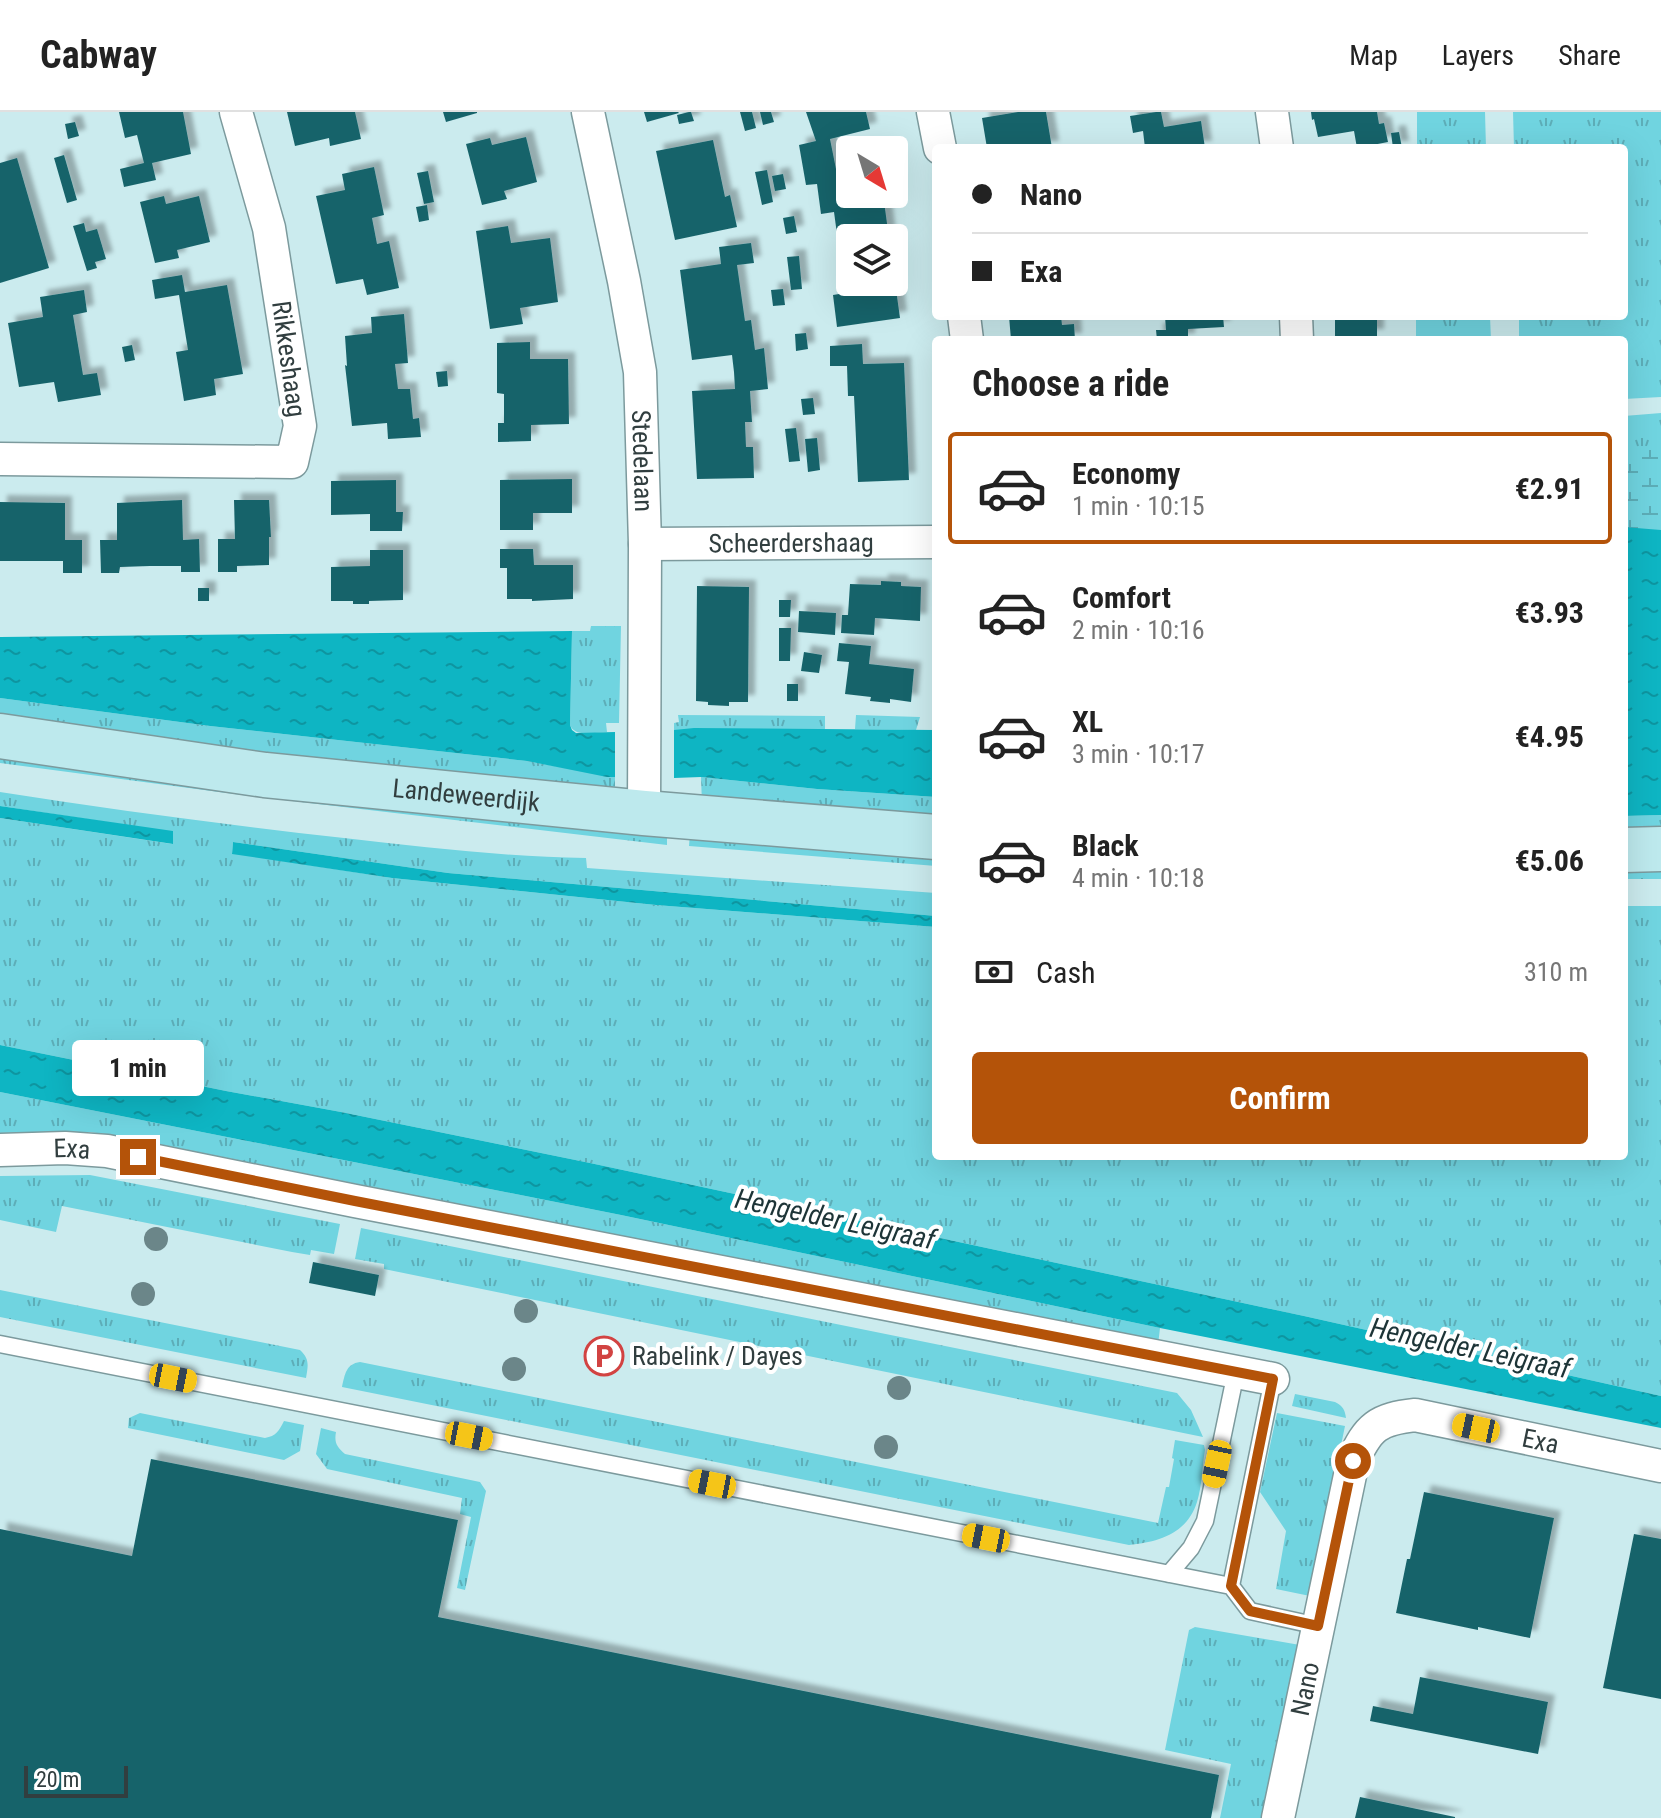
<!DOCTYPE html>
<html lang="en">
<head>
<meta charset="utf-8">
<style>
  :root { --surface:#fff; --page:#f6f6f6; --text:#222; --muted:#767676; --line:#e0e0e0; --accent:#b45309 }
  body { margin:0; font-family:"Roboto Condensed",sans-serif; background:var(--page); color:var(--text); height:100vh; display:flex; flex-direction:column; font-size:30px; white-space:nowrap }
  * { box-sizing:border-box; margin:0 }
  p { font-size:26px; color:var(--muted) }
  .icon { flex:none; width:44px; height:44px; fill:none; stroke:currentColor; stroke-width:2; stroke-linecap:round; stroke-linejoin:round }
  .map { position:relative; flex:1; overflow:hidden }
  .sheet { position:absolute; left:932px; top:224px; width:696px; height:824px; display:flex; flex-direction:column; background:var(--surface); border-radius:8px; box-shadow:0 8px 32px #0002 }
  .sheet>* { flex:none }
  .top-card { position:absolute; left:932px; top:32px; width:696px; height:176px; border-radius:8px; box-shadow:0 8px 32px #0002; display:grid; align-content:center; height:176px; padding:0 40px; background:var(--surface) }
  .needle { width:52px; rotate:142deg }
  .buttons { position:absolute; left:836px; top:24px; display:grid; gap:16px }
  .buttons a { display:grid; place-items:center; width:72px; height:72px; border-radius:8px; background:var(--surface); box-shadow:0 8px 32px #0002; font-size:40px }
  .scale { position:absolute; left:24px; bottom:20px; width:104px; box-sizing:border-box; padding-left:8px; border:4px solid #313e3f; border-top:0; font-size:22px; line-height:28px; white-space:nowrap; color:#313e3f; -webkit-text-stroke:6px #fff; paint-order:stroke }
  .end { position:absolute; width:36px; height:36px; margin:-18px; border:10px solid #b45309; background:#fff; box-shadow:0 0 0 4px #fff }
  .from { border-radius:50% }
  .bubble { position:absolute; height:56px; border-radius:8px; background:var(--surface); box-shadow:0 8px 32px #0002; font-size:26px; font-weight:700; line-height:56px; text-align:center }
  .car { position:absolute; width:24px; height:48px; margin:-24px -12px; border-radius:10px; box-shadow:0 0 6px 2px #0007; background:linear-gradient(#f5c518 24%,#345 0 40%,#f5c518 0 76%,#345 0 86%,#f5c518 0) }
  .top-card b { display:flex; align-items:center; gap:28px; height:76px; font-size:30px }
  .top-card b+b { border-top:2px solid var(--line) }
  .top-card i { width:20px; height:20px; background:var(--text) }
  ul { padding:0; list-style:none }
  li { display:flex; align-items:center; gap:24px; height:112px; margin:0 16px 12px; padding:0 24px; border:4px solid transparent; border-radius:8px }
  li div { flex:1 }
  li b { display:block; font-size:30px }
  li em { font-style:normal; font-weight:700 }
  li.active { border-color:var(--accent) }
  li>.icon { width:72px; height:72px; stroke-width:1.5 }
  h2 { padding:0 40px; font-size:36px; line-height:96px }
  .pay { display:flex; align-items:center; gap:20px; height:88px; padding:0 40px; font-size:30px }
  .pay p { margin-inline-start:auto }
  .primary-button { display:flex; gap:16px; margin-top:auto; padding:16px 40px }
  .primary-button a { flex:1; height:92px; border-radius:8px; background:var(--accent); color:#fff; font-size:32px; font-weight:700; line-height:92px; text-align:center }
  header { display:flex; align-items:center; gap:48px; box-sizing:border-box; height:112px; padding:0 40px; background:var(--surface); border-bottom:2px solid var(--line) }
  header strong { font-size:38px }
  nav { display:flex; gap:44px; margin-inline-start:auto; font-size:28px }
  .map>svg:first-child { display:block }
  .grass { fill:url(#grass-tufts) }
  .wetland { fill:url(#wetland-marsh) }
  .water { fill:url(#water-ripples) }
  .pier { fill:#cbebee }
  .building { fill:#18646b; filter:url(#shadow) }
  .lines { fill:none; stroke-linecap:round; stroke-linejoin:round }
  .lane-casing { stroke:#7c9a9d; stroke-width:19 }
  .street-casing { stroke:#7c9a9d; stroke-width:35 }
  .secondary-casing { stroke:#7c9a9d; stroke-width:47 }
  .lane { stroke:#fff; stroke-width:16 }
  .street { stroke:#fff; stroke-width:32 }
  .secondary { stroke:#bde9ed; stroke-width:44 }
  .tree { fill:#6b8689 }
  .route { stroke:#b45309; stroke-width:10 }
  .labels { text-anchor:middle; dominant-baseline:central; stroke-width:8; stroke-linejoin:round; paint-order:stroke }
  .street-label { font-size:26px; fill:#313e3f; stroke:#fff }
  .poi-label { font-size:26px; fill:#313e3f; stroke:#fff; text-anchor:start }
  .water-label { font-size:28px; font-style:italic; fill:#1d3437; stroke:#fff }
</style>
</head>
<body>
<header>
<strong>Cabway</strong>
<nav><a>Map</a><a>Layers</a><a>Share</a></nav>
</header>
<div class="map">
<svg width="1661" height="1706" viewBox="0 0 1661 1706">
  <defs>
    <pattern id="grass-tufts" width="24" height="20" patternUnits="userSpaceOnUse" patternTransform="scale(2)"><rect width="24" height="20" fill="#70d4e0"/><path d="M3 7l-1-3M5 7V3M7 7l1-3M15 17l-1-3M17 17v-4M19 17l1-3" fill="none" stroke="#5dadb7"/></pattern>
    <pattern id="wetland-marsh" width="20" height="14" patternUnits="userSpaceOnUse" patternTransform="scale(2)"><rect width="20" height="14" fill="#70d4e0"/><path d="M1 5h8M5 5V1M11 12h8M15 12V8" fill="none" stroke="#5dadb7"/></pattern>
    <pattern id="water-ripples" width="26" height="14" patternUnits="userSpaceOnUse" patternTransform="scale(2)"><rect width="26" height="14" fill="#0eb5c3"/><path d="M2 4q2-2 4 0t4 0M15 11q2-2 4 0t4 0" fill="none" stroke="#0e95a0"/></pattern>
    <filter id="shadow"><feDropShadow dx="7" dy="-7" stdDeviation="2" flood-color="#0004"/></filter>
  </defs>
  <rect width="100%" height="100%" fill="#cbebee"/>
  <path class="grass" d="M1417,0H1485L1486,36H1417Z
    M1513,0H1661V285L1624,287V228H1519V204H1624V36H1514Z
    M1416,204H1490L1491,228H1416Z
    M1661,301V418L1624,415V304Z
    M591,514H621L619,611H606L607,620C595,620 575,626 570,613L572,519H590Z
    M0,586L210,614L527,649L615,665V675L606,677L605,685L0,610Z
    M678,603L825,604V617L674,618V611L679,610Z
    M856,603L920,605L916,618L855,617Z
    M0,641L667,720V733L242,683L0,651Z
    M701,665L817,677L936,685V710L702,692Z
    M0,680C114,698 229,713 344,726C424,735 505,745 586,746L587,756L936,781V804L448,761L233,730L232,741L392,766L656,793L936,815V1044H1624V794H1661V1284L1304,1204L590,1051L341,1000L226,979L0,933V706L172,732L173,720L0,694Z
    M1661,703V720L1624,721V704Z
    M690,721L936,740V754L689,734Z
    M1624,751H1661V767H1624Z
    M0,980L621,1103L1160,1216L1158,1233L113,1023L89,1020L0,1021Z
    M90,1063L340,1112L334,1142L311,1138L310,1143L292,1140L62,1094L56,1120L0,1108V1064Z
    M361,1116L1177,1281L1191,1298L1203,1325L384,1157V1152L355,1147Z
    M0,1178L300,1238C310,1247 308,1254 306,1266L0,1205Z
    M360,1250L1158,1411L1166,1375H1169L1174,1347L1172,1346L1175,1328L1204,1333L1205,1338C1202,1355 1202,1374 1197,1390C1187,1422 1158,1430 1129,1433L342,1275C345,1262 346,1252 360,1250Z
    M1295,1282L1335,1290C1343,1294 1345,1298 1346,1306L1292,1294Z
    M140,1301L265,1326C276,1324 279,1319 284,1309L304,1313L300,1339L284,1348L128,1316L129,1306Z
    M1277,1301L1345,1314L1310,1484L1276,1477L1286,1419L1260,1380Z
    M321,1316L336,1320C334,1331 337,1335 345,1342L480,1370L486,1379L465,1478L457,1476L471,1405L460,1402L462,1386L327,1357L316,1342Z
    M1195,1515L1300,1533L1265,1706H1220L1231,1652L1165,1638L1189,1518Z"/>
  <path class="wetland" d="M1661,326V431L1624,433V347Z"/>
  <path class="water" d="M1624,415L1661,418V703L1624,704Z
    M572,519L570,613L572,618L576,621L615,620L616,624H674V618L694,616L936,618V685L817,677L701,665L674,666V662L615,661V665H607L527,649L210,614L0,586V525Z
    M0,694L173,719V732L0,706Z
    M233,730L448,761L936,804V815L656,793L392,766L232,742Z
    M0,933L226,979L341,1000L590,1051L1304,1204L1661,1284V1316L1160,1216L621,1103L0,980Z"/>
  <path class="pier" d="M674,614V670L671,669L670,665H619L615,669V616L619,620L670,621L671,615Z"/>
  <path class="building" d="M119,0H183L191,42L152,51L156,68L124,75L120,57L144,51L137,23L125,26Z
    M287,0H355L361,27L330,34L329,26L295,34Z
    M443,0H477V1L446,10Z
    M644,0H678L679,1L647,10Z
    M689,0H691L694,9L679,12L677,3Z
    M740,0H752L756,16L745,19Z
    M760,0H771L774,10L763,13Z
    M806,0H866L870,17L830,27L838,67L850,65V82H883L889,126H850V170H895L900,206L837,215L833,183L845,181L834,100L821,102L817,72L806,73L799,33L816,29Z
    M1018,0H1046L1052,36H987L982,6Z
    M1156,0H1161L1164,15L1201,9L1205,36H1145L1143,19L1133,21L1130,4Z
    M1311,0H1377L1379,12L1384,11L1388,30L1357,36L1354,19L1318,25L1314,7L1312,8Z
    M75,10L79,24L68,27L65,12Z
    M1399,20L1402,36H1393L1391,21Z
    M526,25L537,70L504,79L507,87L482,93L466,32L490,26L492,33Z
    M713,28L725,85L730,83L737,115L675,128L656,39Z
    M64,43L77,88L67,91L54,46Z
    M17,46L49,156L0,171V51Z
    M374,55L384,103L372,106L377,132L389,129L399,176L367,183L363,167L336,172L316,84L345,78L342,62Z
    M767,58L773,90L762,93L755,60Z
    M428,59L434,90L424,92L417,61Z
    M783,62L786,77L775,79L772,64Z
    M164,84L166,92L199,84L210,130L177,138L179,146L155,151L140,90Z
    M427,93L429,108L419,110L416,95Z
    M794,104L797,120L786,122L783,106Z
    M84,111L86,120L97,117L106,147L95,150L97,156L87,159L73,114Z
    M508,114L511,131L550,126L558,190L520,196L523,212L490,217L476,119Z
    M751,131L754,151L737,153L745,209L751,208L755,238L764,236L768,277L750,279L752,310H745L746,335H753L754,366L697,367L692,279L735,277L734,260L732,243L692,248L680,158L721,152L719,135Z
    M799,144L802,177L791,178L787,145Z
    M182,163L185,180L227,173L243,262L214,267L216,283L184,289L176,240L188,238L179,183L155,187L152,168Z
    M783,177L785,193L773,194L771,178Z
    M84,178L87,200L73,203L83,263L97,261L101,283L58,290L54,270L19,275L8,211L43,205L40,185Z
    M404,202L408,251L395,252L398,277H410L413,307L419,306L421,325L388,327L387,311L352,314L345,253L347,254L345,224L372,221L371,205Z
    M1009,204H1061L1062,213L1074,212L1075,228H1011Z
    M1165,204H1223L1224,215L1188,217V228H1157L1156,218H1166Z
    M1335,204H1377V224H1335Z
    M806,221L808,237L796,239L795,222Z
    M530,230V247H568L569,312L531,313V329L498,330V311H504V282L497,281V231Z
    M862,232L863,252L904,251L909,368L858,370L854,284H848L847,254H830V234Z
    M132,233L135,248L125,250L122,235Z
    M447,259L448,274L438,275L436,260Z
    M813,286L815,302L803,303L801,287Z
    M796,316L800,349L789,350L785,317Z
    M817,326L820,358L808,360L805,327Z
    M572,367V401H533V418H500V368Z
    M396,368V400H403L402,419H370V402L331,403V369Z
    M182,388L183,428L199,427L200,460H181V454H150L120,455L119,461H101L100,428H117V391Z
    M234,388H269L271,425H269V453L237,454V460H218V427H235Z
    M0,390L65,391V428H82V461H63V449H0Z
    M500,437H533L534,453H573V487L532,489V487H507V456H500Z
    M370,438H403V488L369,489V492H353V489H331V455L370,454Z
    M881,469L901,470V474L921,475L920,509L875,506L874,523L841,521L842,503H848L850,472L881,473Z
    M697,474L749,475L748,590H729V594L708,593V590L696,589Z
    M198,476H209V489H198Z
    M779,488H791L790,505H779Z
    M799,499L836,501L835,523L798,520Z
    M779,516H791L790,549H779Z
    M839,531L871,534L869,552L914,557L911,590L890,587V591L870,589L871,585L845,582L849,550L837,549Z
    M804,540L822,543L819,561L801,559Z
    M787,572H798V589H787Z
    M313,1150L379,1163L375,1184L309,1171Z
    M151,1347L458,1408L438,1505L1219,1663L1211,1706H0V1417L132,1444Z
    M1424,1380L1554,1406L1530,1526L1478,1515V1518L1396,1501L1407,1447H1410Z
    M1634,1422L1661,1427V1587L1603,1576Z
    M1420,1565L1548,1590L1538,1642L1370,1609L1373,1594L1413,1602Z
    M1360,1685L1455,1705V1706H1355Z"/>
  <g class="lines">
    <defs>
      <path id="lane" d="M0,1232L1231,1474L1250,1499L1318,1514
        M1169,1462L1191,1436L1205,1409L1236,1260
        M1231,1474L1273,1267"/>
      <g id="street">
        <path id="s1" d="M588,0L624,169L640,260L645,432L644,701"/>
        <path d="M933,0L940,36"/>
        <path d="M1272,0L1277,36"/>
        <path d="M964,204L967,228"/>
        <path d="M1296,204L1297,228"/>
        <path d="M0,347L292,350L300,314L269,116L236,0"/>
        <path id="s2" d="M645,432L936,430"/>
        <path id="s3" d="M0,1038L65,1036L107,1039L355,1089L1273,1267"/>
        <path id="s4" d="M1278,1706L1353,1349C1368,1315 1378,1307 1415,1303L1661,1354"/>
      </g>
      <g id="secondary">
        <path id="s5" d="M0,624L265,663L644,701L936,725"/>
        <path d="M1624,738L1661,737"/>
      </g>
    </defs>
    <use href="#lane" class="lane-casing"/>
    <use href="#street" class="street-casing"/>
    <use href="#secondary" class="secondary-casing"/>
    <use href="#lane" class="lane"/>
    <use href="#street" class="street"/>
    <use href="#secondary" class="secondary"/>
  </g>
  <g class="tree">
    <circle cx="156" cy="1127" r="12"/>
    <circle cx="143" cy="1182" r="12"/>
    <circle cx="526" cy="1199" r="12"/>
    <circle cx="514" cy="1257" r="12"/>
    <circle cx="899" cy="1276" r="12"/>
    <circle cx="886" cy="1335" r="12"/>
  </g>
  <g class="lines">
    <path class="route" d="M138,1045L355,1089L1273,1267L1231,1474L1250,1499L1318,1514L1353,1349"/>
  </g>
  <defs>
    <symbol id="parking-ring" viewBox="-11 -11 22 22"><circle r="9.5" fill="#fff" stroke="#d24342" stroke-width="1.5"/><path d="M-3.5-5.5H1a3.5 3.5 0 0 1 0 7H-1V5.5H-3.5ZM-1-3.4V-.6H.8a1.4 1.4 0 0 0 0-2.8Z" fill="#d24342"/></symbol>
  </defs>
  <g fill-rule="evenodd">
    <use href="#parking-ring" x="582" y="1222" width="44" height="44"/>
  </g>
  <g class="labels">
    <g class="street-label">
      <text transform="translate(289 247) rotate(82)">Rikkeshaag</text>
      <text stroke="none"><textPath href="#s1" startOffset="354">Stedelaan</textPath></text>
      <text stroke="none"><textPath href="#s2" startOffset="146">Scheerdershaag</textPath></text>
      <text stroke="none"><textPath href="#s5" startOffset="470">Landeweerdijk</textPath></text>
      <text stroke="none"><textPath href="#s3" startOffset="72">Exa</textPath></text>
      <text stroke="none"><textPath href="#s4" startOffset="576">Exa</textPath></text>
      <text stroke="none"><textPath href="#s4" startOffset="132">Nano</textPath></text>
    </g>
    <g class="poi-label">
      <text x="632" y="1244">Rabelink / Dayes</text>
    </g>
    <g class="water-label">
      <text transform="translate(835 1107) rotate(12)">Hengelder Leigraaf</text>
      <text transform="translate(1470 1236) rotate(12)">Hengelder Leigraaf</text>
    </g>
  </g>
</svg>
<div class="buttons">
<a><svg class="needle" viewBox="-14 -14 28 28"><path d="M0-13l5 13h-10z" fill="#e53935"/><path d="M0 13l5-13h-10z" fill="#767676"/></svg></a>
<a><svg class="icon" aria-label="layers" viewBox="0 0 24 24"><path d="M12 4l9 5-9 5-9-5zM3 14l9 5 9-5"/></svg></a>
</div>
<div class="scale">20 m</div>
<i class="end from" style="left:1353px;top:1349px"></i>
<i class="end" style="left:138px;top:1045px"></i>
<div class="bubble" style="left:72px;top:928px;width:132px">1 min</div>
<i class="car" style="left:173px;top:1266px;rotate:101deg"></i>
<i class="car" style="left:1476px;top:1316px;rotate:282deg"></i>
<i class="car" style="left:469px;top:1324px;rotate:101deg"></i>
<i class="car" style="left:1217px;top:1352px;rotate:192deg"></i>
<i class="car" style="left:712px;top:1372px;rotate:281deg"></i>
<i class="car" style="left:986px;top:1426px;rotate:281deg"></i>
<div class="top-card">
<b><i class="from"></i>Nano</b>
<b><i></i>Exa</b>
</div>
<section class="sheet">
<h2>Choose a ride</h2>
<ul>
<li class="active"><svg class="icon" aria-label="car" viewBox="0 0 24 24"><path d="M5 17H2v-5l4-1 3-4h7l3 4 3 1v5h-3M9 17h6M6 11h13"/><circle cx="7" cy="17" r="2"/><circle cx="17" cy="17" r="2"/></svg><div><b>Economy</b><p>1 min · 10:15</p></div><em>€2.91</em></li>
<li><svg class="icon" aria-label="car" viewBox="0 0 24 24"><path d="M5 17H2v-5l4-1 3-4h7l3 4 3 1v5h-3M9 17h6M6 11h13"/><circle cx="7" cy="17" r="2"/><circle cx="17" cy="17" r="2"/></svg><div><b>Comfort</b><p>2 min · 10:16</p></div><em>€3.93</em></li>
<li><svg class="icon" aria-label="car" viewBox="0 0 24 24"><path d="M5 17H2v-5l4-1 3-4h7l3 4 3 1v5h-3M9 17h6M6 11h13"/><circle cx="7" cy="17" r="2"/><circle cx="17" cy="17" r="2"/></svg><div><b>XL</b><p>3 min · 10:17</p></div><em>€4.95</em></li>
<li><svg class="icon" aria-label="car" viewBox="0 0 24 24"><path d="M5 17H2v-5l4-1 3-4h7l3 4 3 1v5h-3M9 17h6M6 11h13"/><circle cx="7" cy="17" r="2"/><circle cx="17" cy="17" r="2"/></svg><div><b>Black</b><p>4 min · 10:18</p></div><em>€5.06</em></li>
</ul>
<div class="pay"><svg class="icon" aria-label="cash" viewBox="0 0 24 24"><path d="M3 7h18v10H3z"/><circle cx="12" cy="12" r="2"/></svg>Cash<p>310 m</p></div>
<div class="primary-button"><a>Confirm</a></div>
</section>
</div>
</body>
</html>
